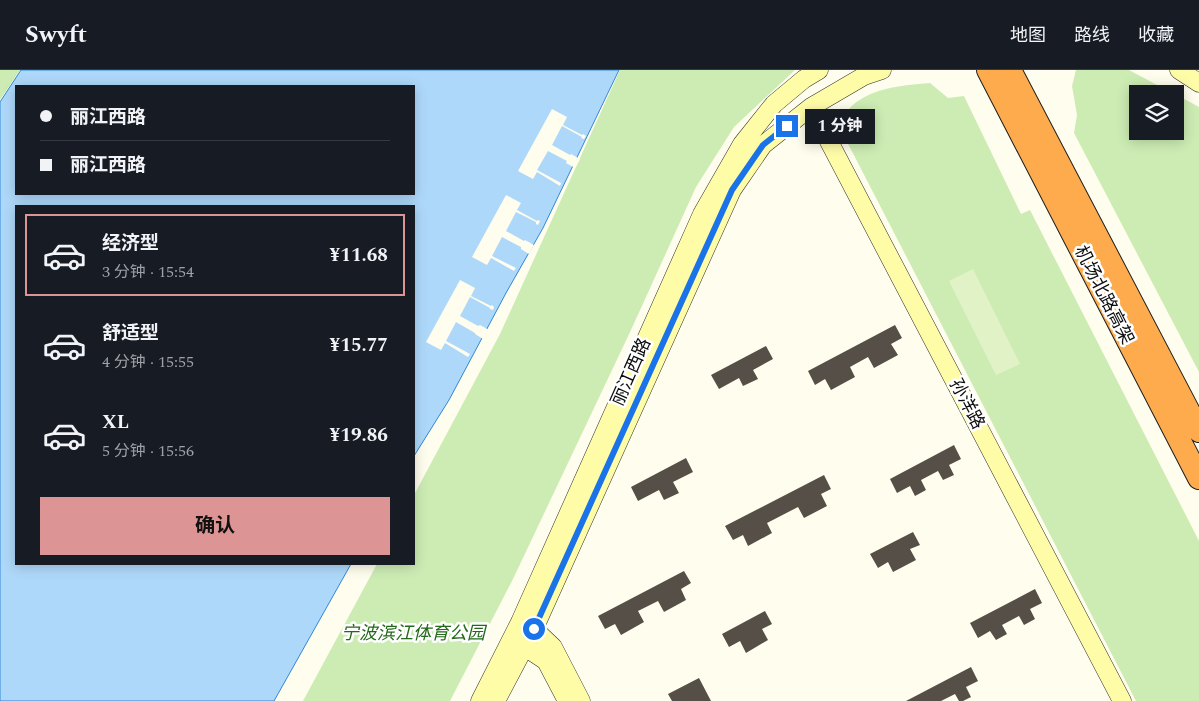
<!DOCTYPE html>
<html lang="zh">
<head>
<meta charset="utf-8">
<style>
  :root { --surface:#171b24; --page:#20242c; --text:#f1f3f6; --muted:#9ea1a6; --line:#363941; --accent:#dd9494 }
  body { margin:0; font-family:Spectral,"Noto Sans SC",serif; background:var(--page); color:var(--text); height:100vh; display:flex; flex-direction:column; font-size:19px; white-space:nowrap }
  * { box-sizing:border-box; margin:0 }
  p { font-size:16px; color:var(--muted) }
  .icon { flex:none; width:28px; height:28px; fill:none; stroke:currentColor; stroke-width:2; stroke-linecap:round; stroke-linejoin:round }
  .map { position:relative; flex:1; overflow:hidden }
  .details { position:absolute; left:15px; top:135px; width:400px; height:360px; display:flex; flex-direction:column; background:var(--surface); border-radius:0px; box-shadow:0 2px 12px #0003 }
  .details>* { flex:none }
  .top-card { position:absolute; left:15px; top:15px; width:400px; height:110px; border-radius:0px; box-shadow:0 2px 12px #0003; display:grid; align-content:center; height:110px; padding:0 25px; background:var(--surface) }
  .buttons { position:absolute; left:1129px; top:15px; display:grid; gap:10px }
  .buttons a { display:grid; place-items:center; width:55px; height:55px; border-radius:0px; background:var(--surface); box-shadow:0 2px 12px #0003; font-size:25px }
  .end { position:absolute; width:22px; height:22px; margin:-11px; border:6px solid #1a73e8; background:#fff; box-shadow:0 0 0 2px #fff }
  .from { border-radius:50% }
  .bubble { position:absolute; height:35px; border-radius:0px; background:var(--surface); box-shadow:0 2px 12px #0003; font-size:16px; font-weight:700; line-height:35px; text-align:center }
  .top-card b { display:flex; align-items:center; gap:18px; height:48px; font-size:19px }
  .top-card b+b { border-top:1px solid var(--line) }
  .top-card i { width:12px; height:12px; background:var(--text) }
  ul { padding:9px 0 0; list-style:none }
  li { display:flex; align-items:center; gap:15px; height:82px; margin:0 10px 8px; padding:0 15px; border:2px solid transparent; border-radius:0px }
  li div { flex:1 }
  li b { display:block; font-size:19px }
  li em { font-style:normal; font-weight:700 }
  li.active { border-color:var(--accent) }
  li>.icon { width:45px; height:45px; stroke-width:1.5 }
  .cta { display:flex; gap:10px; margin-top:auto; padding:10px 25px }
  .cta a { flex:1; height:58px; border-radius:0px; background:var(--accent); color:#111; font-size:20px; font-weight:700; line-height:58px; text-align:center }
  header { display:flex; align-items:center; gap:30px; box-sizing:border-box; height:70px; padding:0 25px; background:var(--surface); border-bottom:1px solid var(--line) }
  header strong { font-size:24px }
  nav { display:flex; gap:28px; margin-inline-start:auto; font-size:18px }
  .map>svg:first-child { display:block }
  .green { fill:#cdecb4 }
  .pitch { fill:#e0f2c6 }
  .water { fill:#aed8fa; stroke:#3087d6; fill-rule:evenodd }
  .pier { fill:#fffded }
  .building { fill:#564f48 }
  .lines { fill:none; stroke-linecap:round; stroke-linejoin:round }
  .secondary-casing { stroke:#2f2f2f; stroke-width:19 }
  .highway-casing { stroke:#1e1e1e; stroke-width:24 }
  .secondary { stroke:#fffca8; stroke-width:18 }
  .highway { stroke:#fdab4c; stroke-width:22 }
  .route { stroke:#1a73e8; stroke-width:6 }
  .labels { text-anchor:middle; dominant-baseline:central; stroke-width:5; stroke-linejoin:round; paint-order:stroke }
  .street-label { font-size:18px; fill:#0d0d0d; stroke:#fff }
  .park-label { font-size:18px; font-style:italic; fill:#246919; stroke:#fff }
</style>
</head>
<body>
<header>
<strong>Swyft</strong>
<nav><a>地图</a><a>路线</a><a>收藏</a></nav>
</header>
<div class="map">
<svg width="1199" height="631" viewBox="0 0 1199 631">
  <rect width="100%" height="100%" fill="#fffded"/>
  <path class="green" d="M0,0H20L0,30Z
    M620,0H795L734,57L696,117L631,260L513,509L450,631H303L377,494H414V425L500,264Z
    M1076,0H1129L1174,24H1138V61H1175V24L1199,37V302L1074,63L1077,45L1072,16Z
    M930,13L948,28L964,26L1021,144L1030,140L1199,471V631H1136L844,66V45C848,40 853,34 858,31C879,17 905,15 930,13Z"/>
  <path class="pitch" d="M973,199L1020,294L996,305L949,211Z"/>
  <path class="water" d="M21,0H619L543,158L506,223L449,330L414,386V136H16V494H351L274,631H0V32ZM16,16H414V124H16Z"/>
  <path class="pier" d="M552,39L567,47L563,55L582,65L583,64L586,66L584,69L581,68L582,67L562,56L552,75L570,85L571,84L580,89L578,93L575,98L566,93L567,91L548,81L537,100L561,113L560,116L537,102L533,109L518,101Z
    M506,125L521,133L517,140L537,151L538,150L540,151L538,155L536,154V152L516,142L506,161L524,171L525,170L534,175L529,184L521,179V177L502,167L492,186L516,198L514,201L491,188L487,195L472,187Z
    M460,210L475,218L471,226L491,236L492,235L494,237L493,240L490,239V238L470,227L460,246L478,256L480,255L489,260L483,269L475,264V263L456,252L446,271L470,284L468,287L445,273L441,280L426,272Z"/>
  <path class="building" d="M895,255L902,268L891,274L898,285L874,298L868,287L850,297L855,307L831,320L825,309L815,315L808,301Z
    M766,276L773,289L753,300L758,309L743,316L739,308L719,319L711,305Z
    M954,375L961,389L949,395L954,405L943,410L938,401L921,410L926,420L915,426L910,416L897,423L890,409Z
    M686,388L693,402L673,412L679,423L664,430L659,420L638,431L631,417Z
    M824,405L831,419L821,424L827,436L804,448L798,437L767,453L772,463L748,476L743,465L733,470L725,456Z
    M913,462L920,475L910,479L916,490L893,502L888,492L878,498L870,484Z
    M684,501L691,513L681,519L686,530L664,542L658,531L638,541L644,552L621,565L615,554L605,559L598,546Z
    M1035,519L1042,533L1030,539L1035,549L1024,555L1019,546L1002,555L1007,564L996,570L990,561L978,568L970,553Z
    M765,541L772,554L762,559L768,570L746,583L740,571L729,577L722,564Z
    M971,597L978,611L966,617L971,627L963,631H959L955,624L941,631H906Z
    M699,608L711,631H672L668,624Z"/>
  <g class="lines">
    <defs>
      <path id="secondary" d="M1179,0L1199,13
        M811,37L1122,631
        M525,554L534,559L553,577L581,631
        M515,573L525,577L546,591L567,631
        M480,631L520,552L702,144L742,74L774,34L804,9L819,0
        M496,631L534,559L732,120L763,75L811,37L864,6L882,0"/>
      <path id="highway" d="M988,0L1199,408
        M1010,0L1199,361"/>
    </defs>
    <use href="#secondary" class="secondary-casing"/>
    <use href="#highway" class="highway-casing"/>
    <use href="#secondary" class="secondary"/>
    <use href="#highway" class="highway"/>
  </g>
  <g class="lines">
    <path class="route" d="M534,559L732,120L763,75L787,56"/>
  </g>
  <g class="labels">
    <g class="street-label">
      <text transform="translate(1104 225) rotate(63)">机场北路高架</text>
      <text transform="translate(631 302) rotate(-66)">丽江西路</text>
      <text transform="translate(967 334) rotate(62)">孙洋路</text>
    </g>
    <g class="park-label">
      <text x="413" y="563">宁波滨江体育公园</text>
    </g>
  </g>
</svg>
<div class="buttons">
<a><svg class="icon" aria-label="layers" viewBox="0 0 24 24"><path d="M12 4l9 5-9 5-9-5zM3 14l9 5 9-5"/></svg></a>
</div>
<i class="end from" style="left:534px;top:559px"></i>
<i class="end" style="left:787px;top:56px"></i>
<div class="bubble" style="left:805px;top:39px;width:70px">1 分钟</div>
<div class="top-card">
<b><i class="from"></i>丽江西路</b>
<b><i></i>丽江西路</b>
</div>
<section class="details">
<ul>
<li class="active"><svg class="icon" aria-label="car" viewBox="0 0 24 24"><path d="M5 17H2v-5l4-1 3-4h7l3 4 3 1v5h-3M9 17h6M6 11h13"/><circle cx="7" cy="17" r="2"/><circle cx="17" cy="17" r="2"/></svg><div><b>经济型</b><p>3 分钟 · 15:54</p></div><em>¥11.68</em></li>
<li><svg class="icon" aria-label="car" viewBox="0 0 24 24"><path d="M5 17H2v-5l4-1 3-4h7l3 4 3 1v5h-3M9 17h6M6 11h13"/><circle cx="7" cy="17" r="2"/><circle cx="17" cy="17" r="2"/></svg><div><b>舒适型</b><p>4 分钟 · 15:55</p></div><em>¥15.77</em></li>
<li><svg class="icon" aria-label="car" viewBox="0 0 24 24"><path d="M5 17H2v-5l4-1 3-4h7l3 4 3 1v5h-3M9 17h6M6 11h13"/><circle cx="7" cy="17" r="2"/><circle cx="17" cy="17" r="2"/></svg><div><b>XL</b><p>5 分钟 · 15:56</p></div><em>¥19.86</em></li>
</ul>
<div class="cta"><a>确认</a></div>
</section>
</div>
</body>
</html>
